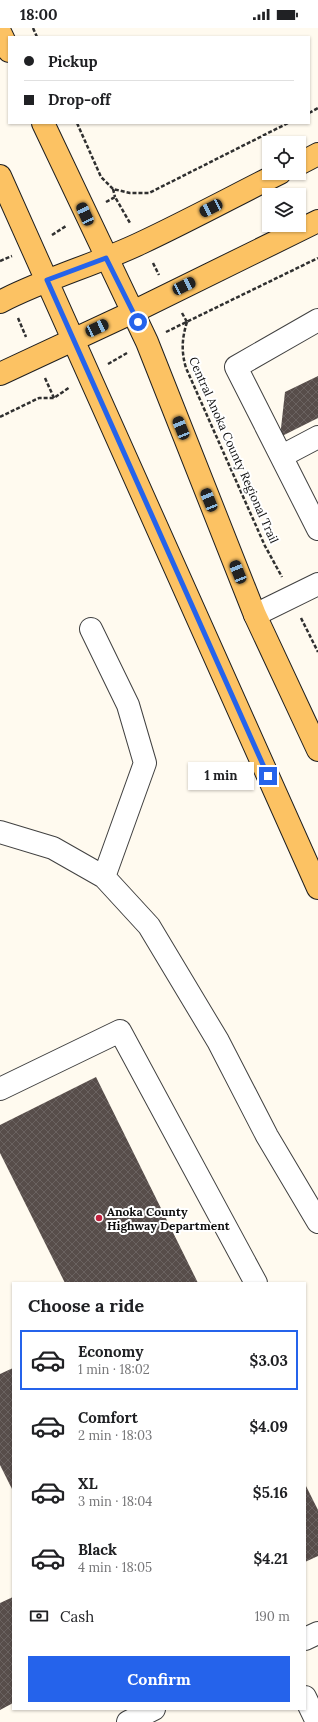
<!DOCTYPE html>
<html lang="en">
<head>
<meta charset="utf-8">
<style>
  :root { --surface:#fff; --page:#f6f6f6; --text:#202124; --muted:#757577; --line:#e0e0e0; --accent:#2563eb }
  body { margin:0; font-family:Lora,serif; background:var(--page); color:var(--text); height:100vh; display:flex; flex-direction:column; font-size:15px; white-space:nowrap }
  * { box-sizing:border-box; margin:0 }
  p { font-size:13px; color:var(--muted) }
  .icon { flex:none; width:22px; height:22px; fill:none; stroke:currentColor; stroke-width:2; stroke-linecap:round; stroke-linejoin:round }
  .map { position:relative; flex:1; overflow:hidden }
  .sheet { position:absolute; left:12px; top:1254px; width:294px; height:428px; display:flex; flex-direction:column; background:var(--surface); border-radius:0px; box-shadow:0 1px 3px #0004 }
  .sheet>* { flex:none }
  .guide { position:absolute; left:8px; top:8px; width:302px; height:88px; border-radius:0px; box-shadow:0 1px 3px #0004; display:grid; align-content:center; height:88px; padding:0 16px; background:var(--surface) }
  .tools { position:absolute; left:262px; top:108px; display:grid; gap:8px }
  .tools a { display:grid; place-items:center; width:44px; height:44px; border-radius:0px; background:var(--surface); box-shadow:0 1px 3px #0004; font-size:20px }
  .end { position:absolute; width:18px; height:18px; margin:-9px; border:5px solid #2563eb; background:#fff; box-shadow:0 0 0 2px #fff }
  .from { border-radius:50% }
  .bubble { position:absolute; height:28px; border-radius:0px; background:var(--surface); box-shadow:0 1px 3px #0004; font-size:13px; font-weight:800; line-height:28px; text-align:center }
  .car { position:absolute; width:12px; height:24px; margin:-12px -6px; border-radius:5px; box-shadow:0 0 3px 1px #0007; background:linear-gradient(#222 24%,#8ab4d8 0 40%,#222 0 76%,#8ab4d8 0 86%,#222 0) }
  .guide b { display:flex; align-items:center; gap:14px; height:38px; font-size:15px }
  .guide b+b { border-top:1px solid var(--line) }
  .guide i { width:10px; height:10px; background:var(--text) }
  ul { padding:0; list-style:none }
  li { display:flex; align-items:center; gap:12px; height:60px; margin:0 8px 6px; padding:0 8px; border:2px solid transparent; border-radius:0px }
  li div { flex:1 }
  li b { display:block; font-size:15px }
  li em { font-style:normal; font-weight:800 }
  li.current { border-color:var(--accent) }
  li>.icon { width:36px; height:36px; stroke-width:1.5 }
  h2 { padding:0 16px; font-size:18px; line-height:48px }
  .pay { display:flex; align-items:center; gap:10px; height:44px; padding:0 16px; font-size:15px }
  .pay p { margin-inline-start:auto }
  .primary-button { display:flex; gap:8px; margin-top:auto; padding:8px 16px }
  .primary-button a { flex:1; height:46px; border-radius:0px; background:var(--accent); color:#fff; font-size:16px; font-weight:800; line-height:46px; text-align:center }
  .status { display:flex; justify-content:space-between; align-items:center; height:28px; padding:0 20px; background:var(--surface); direction:ltr }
  .status svg { height:11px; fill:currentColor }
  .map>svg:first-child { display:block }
  .building { fill:url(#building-cross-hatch) }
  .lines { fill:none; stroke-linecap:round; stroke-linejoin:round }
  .minor-casing { stroke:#414141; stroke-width:24 }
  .major-casing { stroke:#1f1f1f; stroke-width:24 }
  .path { stroke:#303030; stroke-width:2.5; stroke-dasharray:4 2; stroke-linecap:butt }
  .minor { stroke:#fff; stroke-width:22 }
  .major { stroke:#fcc263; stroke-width:22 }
  .route { stroke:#2563eb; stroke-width:5 }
  .poi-dot { fill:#c2223f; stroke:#fff; stroke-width:1.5 }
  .labels { text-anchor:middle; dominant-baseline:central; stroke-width:4; stroke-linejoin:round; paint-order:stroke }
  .street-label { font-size:12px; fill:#0e0e0e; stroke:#fff }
  .poi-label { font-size:12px; font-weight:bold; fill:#0e0e0e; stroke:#fff; text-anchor:start }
</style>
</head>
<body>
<div class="status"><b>18:00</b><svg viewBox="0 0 49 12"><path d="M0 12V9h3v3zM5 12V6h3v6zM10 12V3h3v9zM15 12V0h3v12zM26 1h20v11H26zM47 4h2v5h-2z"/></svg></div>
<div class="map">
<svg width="318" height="1694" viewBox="0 0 318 1694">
  <defs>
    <pattern id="building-cross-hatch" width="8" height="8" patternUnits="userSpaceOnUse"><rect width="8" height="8" fill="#574d4a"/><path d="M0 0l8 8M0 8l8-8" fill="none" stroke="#6a6260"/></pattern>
  </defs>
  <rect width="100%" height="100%" fill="#fffaef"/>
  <path class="building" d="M318,348V390L280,409L285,364Z
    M96,1049L198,1255H65L0,1125V1097Z
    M13,1340V1463L0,1437V1346Z
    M305,1456L318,1482V1528L305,1534Z
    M13,1569V1675L0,1682V1575Z"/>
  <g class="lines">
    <defs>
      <path id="minor" d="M318,292L236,339L318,501
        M282,428L318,409
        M255,587L318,556
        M91,601L128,677L145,735L104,849
        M0,804L53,820L104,849L149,898L218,1013L267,1108L318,1194
        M0,1061L120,1003L256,1255
        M305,1611L318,1605
        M305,1669L317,1694
        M128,1694L154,1681"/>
      <path id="major" d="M0,4L9,23
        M43,95L147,314L255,587L318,722
        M299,136L318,126
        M0,148L318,860
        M0,274C46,250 95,237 141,215C188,193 234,168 280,145
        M0,346L133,284L318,193"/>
    </defs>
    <use href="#minor" class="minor-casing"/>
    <use href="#major" class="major-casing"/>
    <path class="path" d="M33,0L37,9
      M309,85L318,80
      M77,95L101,149L113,161L130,165H149L288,95
      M113,161L115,169
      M106,174L115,169L130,195
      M52,207L66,198
      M0,233L12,228
      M153,235L159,247
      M182,285L187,294
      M18,290L26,309
      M187,294C182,310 181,323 186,340L265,518L282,549
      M166,304L318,230
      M108,336L127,325
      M45,350L54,370
      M0,389L39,370H54L70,359
      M301,590L318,624"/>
    <use href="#minor" class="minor"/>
    <use href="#major" class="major"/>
  </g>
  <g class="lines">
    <path class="route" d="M138,294L106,230L47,252L268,748"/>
  </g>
  <circle class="poi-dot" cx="99" cy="1190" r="4"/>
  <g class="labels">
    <g class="street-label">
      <text transform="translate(234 422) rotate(66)">Central Anoka County Regional Trail</text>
    </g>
    <g class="poi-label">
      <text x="107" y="1183">Anoka County<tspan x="107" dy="14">Highway Department</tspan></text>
    </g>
  </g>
</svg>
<div class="tools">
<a><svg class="icon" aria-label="locate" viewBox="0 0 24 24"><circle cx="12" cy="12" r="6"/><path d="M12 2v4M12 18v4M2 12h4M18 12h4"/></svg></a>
<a><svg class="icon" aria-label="layers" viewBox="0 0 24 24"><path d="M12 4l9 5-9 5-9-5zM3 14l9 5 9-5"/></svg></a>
</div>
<i class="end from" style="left:138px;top:294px"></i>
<i class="end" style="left:268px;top:748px"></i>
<div class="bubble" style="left:188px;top:734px;width:66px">1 min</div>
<i class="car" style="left:211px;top:180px;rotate:243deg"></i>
<i class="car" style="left:85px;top:186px;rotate:335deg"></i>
<i class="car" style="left:184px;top:258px;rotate:64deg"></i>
<i class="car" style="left:97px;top:300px;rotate:65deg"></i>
<i class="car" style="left:181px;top:400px;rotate:338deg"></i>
<i class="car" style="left:209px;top:472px;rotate:338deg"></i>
<i class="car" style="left:238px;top:544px;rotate:338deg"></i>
<div class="guide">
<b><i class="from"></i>Pickup</b>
<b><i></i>Drop-off</b>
</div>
<section class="sheet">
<h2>Choose a ride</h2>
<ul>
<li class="current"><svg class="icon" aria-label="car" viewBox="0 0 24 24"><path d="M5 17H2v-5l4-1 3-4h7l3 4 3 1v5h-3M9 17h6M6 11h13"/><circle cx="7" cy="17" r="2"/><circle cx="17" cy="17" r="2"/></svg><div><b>Economy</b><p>1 min · 18:02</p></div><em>$3.03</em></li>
<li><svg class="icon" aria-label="car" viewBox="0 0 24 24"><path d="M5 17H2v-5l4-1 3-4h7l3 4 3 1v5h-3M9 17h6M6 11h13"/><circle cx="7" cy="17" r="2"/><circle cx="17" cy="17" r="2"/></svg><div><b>Comfort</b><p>2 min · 18:03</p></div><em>$4.09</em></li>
<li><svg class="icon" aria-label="car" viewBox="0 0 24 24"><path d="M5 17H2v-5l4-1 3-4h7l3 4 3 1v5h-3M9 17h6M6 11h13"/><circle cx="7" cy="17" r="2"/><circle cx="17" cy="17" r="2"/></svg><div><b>XL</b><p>3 min · 18:04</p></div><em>$5.16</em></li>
<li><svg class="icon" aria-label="car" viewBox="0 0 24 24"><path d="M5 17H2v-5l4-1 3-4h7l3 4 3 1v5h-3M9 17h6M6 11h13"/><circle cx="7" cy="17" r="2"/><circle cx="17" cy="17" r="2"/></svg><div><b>Black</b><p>4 min · 18:05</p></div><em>$4.21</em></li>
</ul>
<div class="pay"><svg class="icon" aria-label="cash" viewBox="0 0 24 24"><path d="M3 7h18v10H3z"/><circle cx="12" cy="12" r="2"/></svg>Cash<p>190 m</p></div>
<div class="primary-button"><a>Confirm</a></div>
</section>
</div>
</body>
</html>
